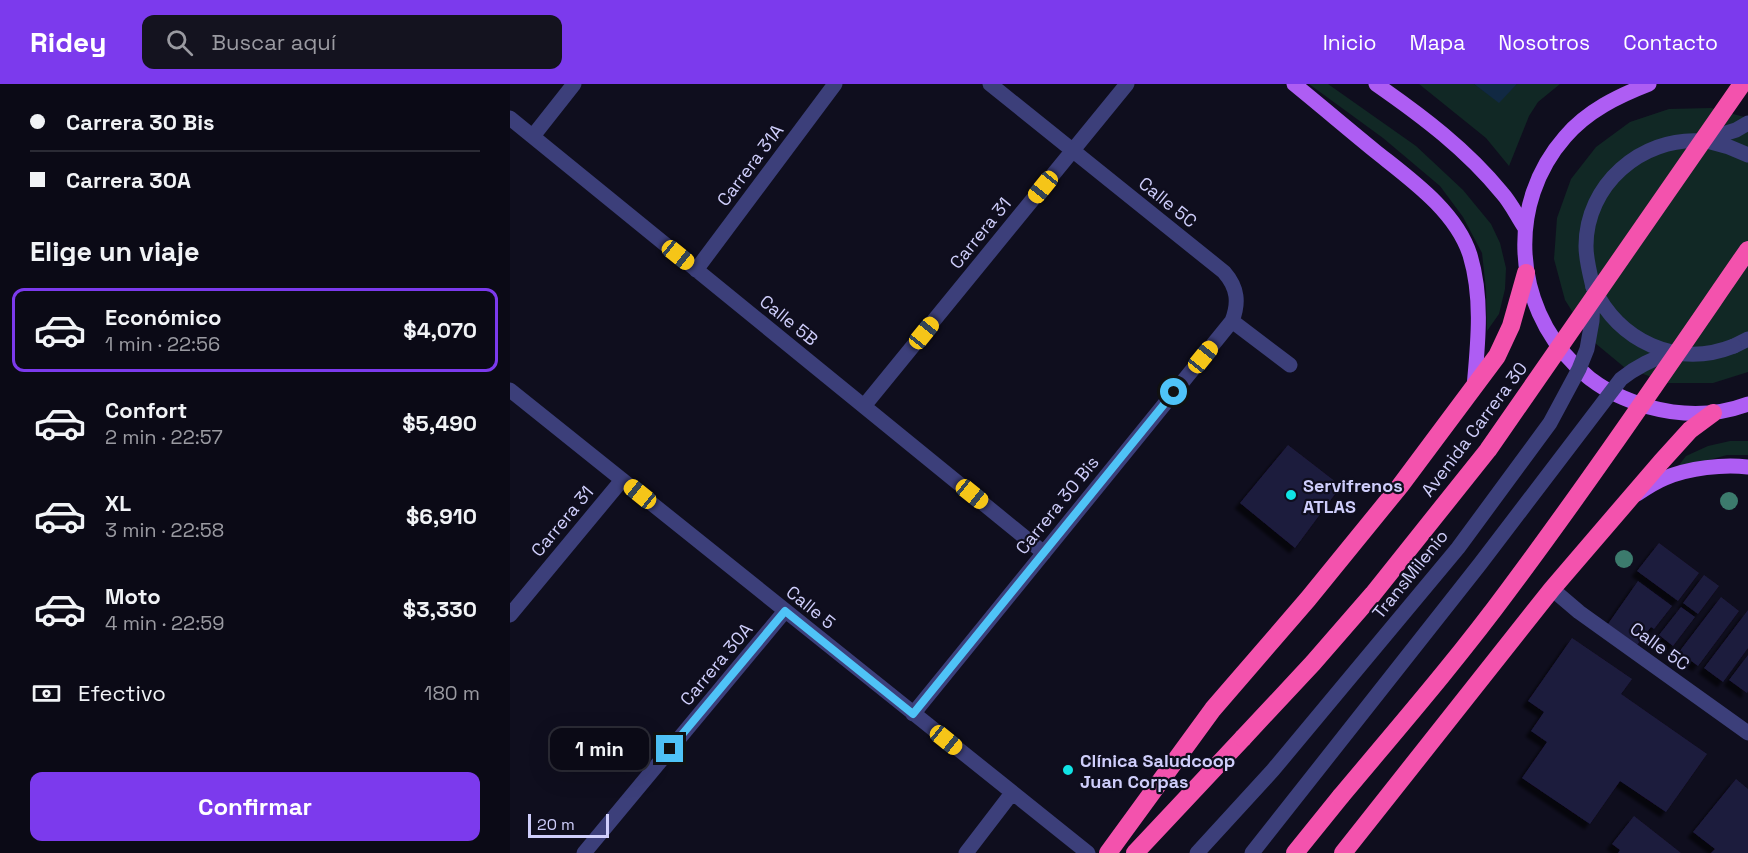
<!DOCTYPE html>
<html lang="es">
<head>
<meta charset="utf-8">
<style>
  :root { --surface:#0b0a16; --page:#14131f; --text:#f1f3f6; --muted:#9a9aa1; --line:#2b2b35; --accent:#7c3aed }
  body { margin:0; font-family:"Space Grotesk",sans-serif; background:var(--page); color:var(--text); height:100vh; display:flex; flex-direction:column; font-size:22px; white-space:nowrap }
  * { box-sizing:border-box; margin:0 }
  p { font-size:20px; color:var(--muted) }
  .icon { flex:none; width:33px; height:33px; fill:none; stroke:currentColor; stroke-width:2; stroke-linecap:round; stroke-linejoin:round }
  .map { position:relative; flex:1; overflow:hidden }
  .sheet { display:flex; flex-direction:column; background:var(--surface); width:510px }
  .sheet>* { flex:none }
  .guide { display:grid; align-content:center; height:132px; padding:0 30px; background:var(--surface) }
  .scale { position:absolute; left:18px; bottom:15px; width:81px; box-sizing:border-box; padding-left:6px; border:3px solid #cfcefb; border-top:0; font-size:16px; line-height:21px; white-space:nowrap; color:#cfcefb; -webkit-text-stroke:4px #0f0e1e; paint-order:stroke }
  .end { position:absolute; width:27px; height:27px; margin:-14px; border:8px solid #4fc3f7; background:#111; box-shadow:0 0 0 3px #111 }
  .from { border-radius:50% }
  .bubble { position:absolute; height:42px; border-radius:12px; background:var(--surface); box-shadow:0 6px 24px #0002,0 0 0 2px var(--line); font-size:20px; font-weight:600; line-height:42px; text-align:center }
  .car { position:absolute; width:18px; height:36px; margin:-18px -9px; border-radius:8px; box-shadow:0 0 4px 2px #0007; background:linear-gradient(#f5c518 24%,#345 0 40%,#f5c518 0 76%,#345 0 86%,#f5c518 0) }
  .guide b { display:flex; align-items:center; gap:21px; height:57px; font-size:22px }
  .guide b+b { border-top:2px solid var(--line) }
  .guide i { width:15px; height:15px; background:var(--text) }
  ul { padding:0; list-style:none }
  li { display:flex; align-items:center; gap:18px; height:84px; margin:0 12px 9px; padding:0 18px; border:3px solid transparent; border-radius:12px }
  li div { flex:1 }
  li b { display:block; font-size:22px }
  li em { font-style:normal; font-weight:600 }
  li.current { border-color:var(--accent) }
  li>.icon { width:54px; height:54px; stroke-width:1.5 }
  h2 { padding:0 30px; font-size:27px; line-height:72px }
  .pay { display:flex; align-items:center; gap:15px; height:66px; padding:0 30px; font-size:22px }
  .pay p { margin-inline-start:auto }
  .cta { display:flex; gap:12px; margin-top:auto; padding:12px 30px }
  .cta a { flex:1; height:69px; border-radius:12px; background:var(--accent); color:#fff; font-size:24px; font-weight:600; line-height:69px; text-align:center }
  header { display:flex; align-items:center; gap:36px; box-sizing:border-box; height:84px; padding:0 30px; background:var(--accent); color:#fff }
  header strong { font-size:28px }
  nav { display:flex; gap:33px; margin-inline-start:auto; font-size:21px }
  .search { width:420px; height:54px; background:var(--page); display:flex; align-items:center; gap:15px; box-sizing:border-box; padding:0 21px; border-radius:12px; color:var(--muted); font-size:22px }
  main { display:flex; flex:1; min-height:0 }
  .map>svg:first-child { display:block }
  .green { fill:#112825 }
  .water { fill:#112943 }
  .building { fill:#1f1b3e; filter:url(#shadow) }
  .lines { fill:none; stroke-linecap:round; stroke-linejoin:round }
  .minor { stroke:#3c3f7a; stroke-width:15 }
  .major { stroke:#ae5df3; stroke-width:15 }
  .highway { stroke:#f352ad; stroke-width:18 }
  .minor-bridge { stroke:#3c3f7a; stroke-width:15 }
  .highway-bridge { stroke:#f352ad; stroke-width:18 }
  .tree { fill:#3c7b6d }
  .route { stroke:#4fc3f7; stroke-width:8 }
  .poi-dot { fill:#10e3e5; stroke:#0f0e1e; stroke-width:2 }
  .labels { text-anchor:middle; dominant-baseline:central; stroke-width:4.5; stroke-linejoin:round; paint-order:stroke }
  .street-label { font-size:18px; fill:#cfcefb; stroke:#0f0e1e }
  .poi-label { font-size:18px; font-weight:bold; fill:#cfcefb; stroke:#0f0e1e; text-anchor:start }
</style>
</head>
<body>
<header>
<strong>Ridey</strong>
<div class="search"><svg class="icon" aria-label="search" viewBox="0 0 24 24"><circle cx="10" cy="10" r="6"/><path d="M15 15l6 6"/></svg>Buscar aquí</div>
<nav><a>Inicio</a><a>Mapa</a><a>Nosotros</a><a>Contacto</a></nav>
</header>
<main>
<section class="sheet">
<div class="guide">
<b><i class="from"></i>Carrera 30 Bis</b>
<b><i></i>Carrera 30A</b>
</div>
<h2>Elige un viaje</h2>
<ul>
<li class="current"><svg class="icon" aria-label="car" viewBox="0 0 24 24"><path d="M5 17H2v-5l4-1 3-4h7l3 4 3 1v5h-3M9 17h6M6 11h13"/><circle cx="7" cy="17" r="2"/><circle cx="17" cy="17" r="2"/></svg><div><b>Económico</b><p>1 min · 22:56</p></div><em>$4,070</em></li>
<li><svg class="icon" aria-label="car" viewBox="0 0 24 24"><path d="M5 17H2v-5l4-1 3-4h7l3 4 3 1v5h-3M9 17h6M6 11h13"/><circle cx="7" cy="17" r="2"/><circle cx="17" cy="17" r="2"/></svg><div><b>Confort</b><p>2 min · 22:57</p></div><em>$5,490</em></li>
<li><svg class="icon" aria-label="car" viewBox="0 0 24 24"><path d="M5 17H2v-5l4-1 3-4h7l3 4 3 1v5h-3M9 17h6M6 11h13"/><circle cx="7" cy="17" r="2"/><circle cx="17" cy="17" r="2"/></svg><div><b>XL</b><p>3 min · 22:58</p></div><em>$6,910</em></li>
<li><svg class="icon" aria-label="car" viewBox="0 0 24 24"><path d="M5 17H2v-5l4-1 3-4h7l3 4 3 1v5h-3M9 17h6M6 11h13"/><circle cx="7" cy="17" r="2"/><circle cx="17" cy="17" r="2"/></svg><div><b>Moto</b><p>4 min · 22:59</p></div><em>$3,330</em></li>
</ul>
<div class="pay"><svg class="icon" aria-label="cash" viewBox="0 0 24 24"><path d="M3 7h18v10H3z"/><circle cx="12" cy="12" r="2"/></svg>Efectivo<p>180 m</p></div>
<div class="cta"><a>Confirmar</a></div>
</section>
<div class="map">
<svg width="1238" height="769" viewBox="0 0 1238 769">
  <defs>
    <filter id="shadow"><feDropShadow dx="-5.5" dy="5.5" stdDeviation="1.5" flood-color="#0009"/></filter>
  </defs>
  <rect width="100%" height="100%" fill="#0f0e1e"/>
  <path class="green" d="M799,0H818L906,62L953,106L981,140L990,159L996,184L995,205L989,230L977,247L976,206L972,169L953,133L930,102L873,54Z
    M909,0H964L989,18L1007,0H1050L1028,18L1019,32L999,82L976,54Z
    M1201,24L1238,34V288L1203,299H1158L1114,283L1079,254L1055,216L1044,175L1047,134L1061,95L1086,63L1120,38L1159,25Z
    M1220,357H1238V371H1217L1166,385L1176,372L1198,362Z"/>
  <path class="water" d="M964,0H1007L989,19Z"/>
  <path class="building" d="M778,361L831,402L785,464L730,419Z
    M1149,459L1189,489L1168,517L1127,487Z
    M1194,491L1209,502L1188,530L1173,519Z
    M1128,497L1162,522L1144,545L1141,543L1127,561L1098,540Z
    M1211,513L1229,527L1188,582L1169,568Z
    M1171,523L1185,533L1163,562L1149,551Z
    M1238,526V564L1213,598L1194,584Z
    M1062,554L1122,595L1111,610L1197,670L1156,728L1110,697L1080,740L1012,694L1037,658L1021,647L1034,628L1018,617Z
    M1238,571V607L1237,609L1219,596Z
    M1226,695L1238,705V769H1201L1205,765L1183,748Z
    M1124,732L1171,769H1108L1110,766L1102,760Z"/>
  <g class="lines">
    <path class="minor" d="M0,34L534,469
      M23,52L64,0
      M186,186L325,0
      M1083,203C1080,190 1076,176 1076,162C1076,101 1131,53 1191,57
      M722,237L780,281
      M1224,262L1238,255
      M0,306L578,769
      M354,322L617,0
      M1042,505L1069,528L1238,649
      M0,531L112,396
      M403,630L722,237C729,219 728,204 714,188L480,0
      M74,769L275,527
      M456,769L502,709"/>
    <path class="major" d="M784,0C811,22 838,45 865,67C900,95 946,127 960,171C973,214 968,259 964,303
      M866,0C912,32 956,65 992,109C1001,119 1007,132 1015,144
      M1139,0C1108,12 1077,27 1055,53C997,119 1003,220 1065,281C1071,286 1076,292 1082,296C1099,309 1119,317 1139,323C1172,332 1206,332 1238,320
      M1127,410C1136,404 1145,398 1155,394C1179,384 1213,380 1238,383"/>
    <path class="highway" d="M598,769L703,625L798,515L890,402L987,272L1001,242L1016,189
      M625,769L733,654
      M785,769L831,712
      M833,769L1042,505L1151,378L1180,346L1203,329"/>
    <path class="minor-bridge" d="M1191,57L1226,46L1238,39
      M1197,57L1219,63L1238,71
      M1083,203C1109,257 1166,285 1224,262
      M687,769L763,686L948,464L1040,339L1069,285L1077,265L1082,237L1083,212
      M742,769L970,480L1111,295C1127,282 1143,275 1162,268"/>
    <path class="highway-bridge" d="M733,654L803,579L863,510L978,366L1232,0
      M831,712C888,644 947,576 1000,504C1082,394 1160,279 1238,166"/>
  </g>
  <g class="tree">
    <circle cx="1219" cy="417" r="9"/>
    <circle cx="1114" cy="475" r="9"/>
  </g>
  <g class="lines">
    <path class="route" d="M160,665L275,527L403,630L664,308"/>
  </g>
  <g class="poi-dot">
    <circle cx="781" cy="411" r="6"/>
    <circle cx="558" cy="686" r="6"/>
  </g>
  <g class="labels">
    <g class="street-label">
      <text transform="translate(240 81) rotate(-53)">Carrera 31A</text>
      <text transform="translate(658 118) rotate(39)">Calle 5C</text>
      <text transform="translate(470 149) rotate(-51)">Carrera 31</text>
      <text transform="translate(279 236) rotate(39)">Calle 5B</text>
      <text transform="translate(964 345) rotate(-53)">Avenida Carrera 30</text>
      <text transform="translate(547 421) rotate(-51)">Carrera 30 Bis</text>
      <text transform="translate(52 437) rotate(-50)">Carrera 31</text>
      <text transform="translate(900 490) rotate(-51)">TransMilenio</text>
      <text transform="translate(301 523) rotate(39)">Calle 5</text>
      <text transform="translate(1150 562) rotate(36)">Calle 5C</text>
      <text transform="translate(206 580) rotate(-50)">Carrera 30A</text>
    </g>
    <g class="poi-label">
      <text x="793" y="401">Servifrenos<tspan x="793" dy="21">ATLAS</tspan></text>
      <text x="570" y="676">Clínica Saludcoop<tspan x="570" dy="21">Juan Corpas</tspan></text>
    </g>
  </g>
</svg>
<div class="scale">20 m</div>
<i class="end from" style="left:664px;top:308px"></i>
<i class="end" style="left:160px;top:665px"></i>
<div class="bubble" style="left:40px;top:644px;width:99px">1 min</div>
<i class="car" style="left:533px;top:103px;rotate:219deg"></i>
<i class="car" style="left:168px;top:171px;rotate:129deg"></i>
<i class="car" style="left:414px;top:249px;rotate:39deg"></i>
<i class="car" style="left:693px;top:273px;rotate:39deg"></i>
<i class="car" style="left:130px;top:410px;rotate:309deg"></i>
<i class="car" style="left:462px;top:410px;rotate:129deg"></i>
<i class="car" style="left:436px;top:656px;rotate:129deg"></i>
</div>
</main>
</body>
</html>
